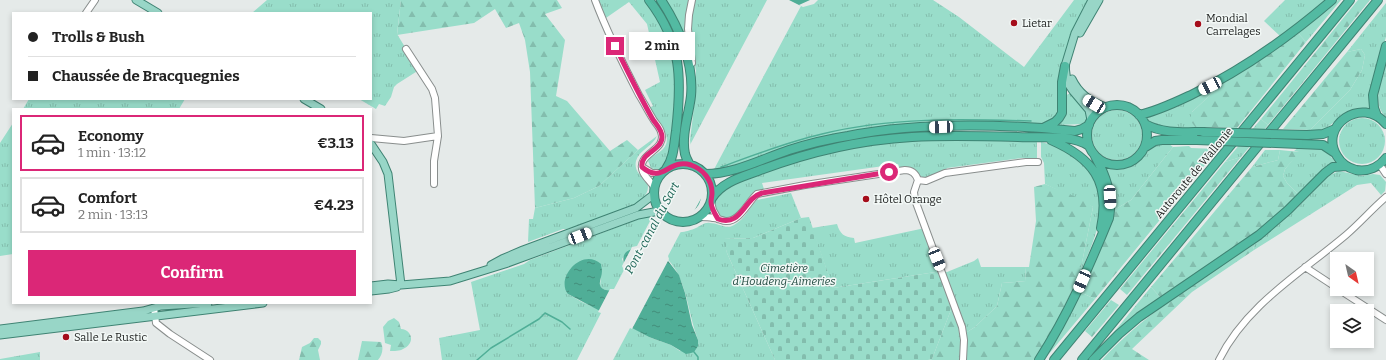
<!DOCTYPE html>
<html lang="en">
<head>
<meta charset="utf-8">
<style>
  :root { --surface:#fff; --page:#f6f6f6; --text:#222; --muted:#767676; --line:#e0e0e0; --accent:#db2777 }
  body { margin:0; font-family:Bitter,serif; background:var(--page); color:var(--text); height:100vh; display:flex; flex-direction:column; font-size:15px; white-space:nowrap }
  * { box-sizing:border-box; margin:0 }
  p { font-size:13px; color:var(--muted) }
  .icon { flex:none; width:22px; height:22px; fill:none; stroke:currentColor; stroke-width:2; stroke-linecap:round; stroke-linejoin:round }
  .map { position:relative; flex:1; overflow:hidden }
  .sheet { position:absolute; left:12px; top:108px; width:360px; height:196px; display:flex; flex-direction:column; background:var(--surface); border-radius:0px; box-shadow:0 2px 6px #0003 }
  .sheet>* { flex:none }
  .hud { position:absolute; left:12px; top:12px; width:360px; height:88px; border-radius:0px; box-shadow:0 2px 6px #0003; display:grid; align-content:center; height:88px; padding:0 16px; background:var(--surface) }
  .needle { width:26px; rotate:146deg }
  .controls { position:absolute; left:1330px; top:252px; display:grid; gap:8px }
  .controls a { display:grid; place-items:center; width:44px; height:44px; border-radius:0px; background:var(--surface); box-shadow:0 2px 6px #0003; font-size:20px }
  .end { position:absolute; width:18px; height:18px; margin:-9px; border:5px solid #db2777; background:#fff; box-shadow:0 0 0 2px #fff }
  .from { border-radius:50% }
  .bubble { position:absolute; height:28px; border-radius:0px; background:var(--surface); box-shadow:0 2px 6px #0003; font-size:13px; font-weight:700; line-height:28px; text-align:center }
  .car { position:absolute; width:12px; height:24px; margin:-12px -6px; border-radius:5px; box-shadow:0 0 3px 1px #0007; background:linear-gradient(#fff 24%,#345 0 40%,#fff 0 76%,#345 0 86%,#fff 0) }
  .hud b { display:flex; align-items:center; gap:14px; height:38px; font-size:15px }
  .hud b+b { border-top:1px solid var(--line) }
  .hud i { width:10px; height:10px; background:var(--text) }
  ul { padding:7px 0 0; list-style:none }
  li { display:flex; align-items:center; gap:12px; height:56px; margin:0 8px 6px; padding:0 8px; border:2px solid var(--line); border-radius:0px }
  li div { flex:1 }
  li b { display:block; font-size:15px }
  li em { font-style:normal; font-weight:700 }
  li.current { border-color:var(--accent) }
  li>.icon { width:36px; height:36px; stroke-width:1.5 }
  .cta { display:flex; gap:8px; margin-top:auto; padding:8px 16px }
  .cta a { flex:1; height:46px; border-radius:0px; background:var(--accent); color:#fff; font-size:16px; font-weight:700; line-height:46px; text-align:center }
  .map>svg:first-child { display:block }
  .grass { fill:url(#grass-tufts); fill-rule:evenodd }
  .forest { fill:url(#forest-firs) }
  .cemetery { fill:url(#cemetery-stones) }
  .water { fill:url(#water-ripples) }
  .pier { fill:#e5eae9 }
  .lines { fill:none; stroke-linecap:round; stroke-linejoin:round }
  .stream { stroke:#50ae97; stroke-width:1.5 }
  .minor-casing { stroke:#898e8d; stroke-width:8 }
  .major-casing { stroke:#3f8373; stroke-width:9 }
  .highway-casing { stroke:#3f8373; stroke-width:10 }
  .minor { stroke:#fff; stroke-width:6 }
  .major { stroke:#98d6c7; stroke-width:7 }
  .highway { stroke:#53baa2; stroke-width:8 }
  .highway-bridge-casing { stroke:#3f8373; stroke-width:10; stroke-linecap:butt }
  .highway-bridge { stroke:#53baa2; stroke-width:8 }
  .route { stroke:#db2777; stroke-width:5 }
  .poi-dot { fill:#a50d1b; stroke:#f2f8f6; stroke-width:1.5 }
  .labels { text-anchor:middle; dominant-baseline:central; stroke-width:3; stroke-linejoin:round; paint-order:stroke }
  .poi-label { font-size:11px; fill:#1a1c1b; stroke:#f2f8f6; text-anchor:start }
  .street-label { font-size:11px; fill:#1a1c1b; stroke:#f2f8f6 }
  .park-label { font-size:11px; font-style:italic; fill:#1f493f; stroke:#f2f8f6 }
  .water-label { font-size:12px; font-style:italic; fill:#1b6455; stroke:#f2f8f6 }
</style>
</head>
<body>
<div class="map">
<svg width="1386" height="360" viewBox="0 0 1386 360">
  <defs>
    <pattern id="grass-tufts" width="24" height="20" patternUnits="userSpaceOnUse"><rect width="24" height="20" fill="#99ddca"/><path d="M3 7l-1-3M5 7V3M7 7l1-3M15 17l-1-3M17 17v-4M19 17l1-3" fill="none" stroke="#83bdad"/></pattern>
    <pattern id="forest-firs" width="22" height="20" patternUnits="userSpaceOnUse"><rect width="22" height="20" fill="#99ddca"/><path d="M5 1l3.5 6h-7zM16 11l3.5 6h-7z" fill="#83bdad"/></pattern>
    <pattern id="cemetery-stones" width="16" height="16" patternUnits="userSpaceOnUse"><rect width="16" height="16" fill="#99ddca"/><path d="M2 7V4a2 2 0 0 1 4 0v3zM10 15v-3a2 2 0 0 1 4 0v3z" fill="#83bdad"/></pattern>
    <pattern id="water-ripples" width="26" height="14" patternUnits="userSpaceOnUse"><rect width="26" height="14" fill="#50ae97"/><path d="M2 4q2-2 4 0t4 0M15 11q2-2 4 0t4 0" fill="none" stroke="#428d7a"/></pattern>
  </defs>
  <rect width="100%" height="100%" fill="#e5eae9"/>
  <path class="grass" d="M267,0H401L397,34L419,70L397,84L394,87L391,97L385,106L379,104L376,109L359,99H371V13H252Z
    M595,0H644C679,42 678,83 672,134C670,146 670,163 658,170L651,168L648,161C652,155 658,154 663,149C675,136 656,119 649,108L653,106L645,90L660,82L647,24L629,2L603,20Z
    M666,0H690L687,44L674,15Z
    M695,0H789L803,7L814,4L818,0H933L959,17L1024,67L1074,0H1088L1083,8L1069,42L1059,113L1047,124L991,123L890,126L863,129L831,135L787,147L719,171L706,170L693,161L690,140L696,91V71L691,43L690,16Z
    M1285,0H1327L1314,12L1280,36L1264,21Z
    M1338,0H1341L1306,42L1298,33Z
    M1386,3V37L1371,90V109C1339,102 1332,138 1310,130L1350,90L1362,70L1365,55L1361,49L1347,52Z
    M1386,63V118C1371,102 1381,82 1386,63Z
    M1222,84L1192,112L1196,128C1179,128 1158,131 1145,118C1172,109 1198,97 1222,84Z
    M1068,94H1071L1087,111L1088,118L1083,124L1058,125L1066,111L1065,97Z
    M29,99H185L179,109H23Z
    M1092 135a25 25 0 1 1 50 0a25 25 0 1 1-50 0Z
    M1339 141a23 23 0 1 1 46 0a23 23 0 1 1-46 0Z
    M1261,119L1268,125L1241,157L1225,162Z
    M13,123V254L0,256V143Z
    M657,136C653,146 639,150 636,161C633,175 648,178 648,187C648,191 646,195 643,198C634,208 583,224 567,229H563L528,242L529,219H533L535,208L574,198L599,186L638,150Z
    M931,140H968L1037,142V158H1022L947,168L945,171L923,179L914,169H900L898,164L762,183L764,189L755,192L750,196L735,215L730,217H721C717,213 713,207 715,201C726,176 833,151 861,147C884,143 907,141 931,140Z
    M1041,142C1055,145 1060,148 1072,155C1119,184 1098,233 1080,273L1093,207L1045,184L1044,163L1041,157Z
    M1161,144H1169L1173,147L1131,200L1114,210L1103,166C1117,171 1131,169 1141,159C1148,152 1151,146 1161,144Z
    M1299,147C1319,148 1324,146 1336,163L1298,194L1287,183L1283,176L1285,169L1299,152L1294,151Z
    M1265,150H1280L1278,160L1252,167Z
    M1339,171L1362,176L1373,174L1380,175L1386,182L1385,191L1381,195L1371,183L1357,185L1254,250L1253,245L1297,208L1328,176Z
    M791,193L801,218L753,238L724,239L727,253L775,360H442L439,338L480,330L471,282L524,264L530,260L647,216C654,220 671,231 678,232C683,233 691,230 696,228C701,226 704,222 710,223C719,223 726,230 734,225C745,219 749,208 757,200ZM627,252L665,256C670,262 676,269 679,276C688,296 690,319 698,340L680,351L671,345L649,337L611,315L582,302L568,294L601,277L600,286L603,289L611,292L629,278L622,259Z
    M837,224C840,234 844,237 854,238L855,243L925,228L942,271L947,272L974,261L978,258L981,267H1025L1026,281L1002,283L997,306L975,327L964,334L942,271L833,288L812,228Z
    M1151,287L1160,297L1109,338Z
    M1080,292L1095,299L1048,355Z
    M40,352V360H0V359Z"/>
  <path class="forest" d="M401,0H557L562,8L545,14L565,40L556,96L567,101L610,151L627,140L638,150L599,186L574,198L535,208L530,72L525,40L519,23L506,28L495,9L474,23L397,35Z
    M1358,0H1370L1268,125L1261,119Z
    M1298,33L1306,42L1237,128L1207,127L1196,128L1190,120L1192,112L1222,84L1241,72Z
    M1361,49L1365,55L1362,70L1350,90L1310,130L1283,129L1347,52Z
    M1189,146L1191,148L1218,149L1095,299L1080,292L1114,210L1131,200L1173,147Z
    M1280,150L1300,152L1285,169L1283,176L1287,183L1298,194L1279,214L1253,235L1160,297L1151,287L1252,167L1278,160Z
    M1241,157L1127,295L1120,289L1225,162Z
    M1045,184C1062,192 1079,196 1093,207L1080,273L1050,337L1034,360H928L932,359L954,302L964,334L975,327L997,306L1002,283L1026,281L1025,267H1029L1036,221L1034,187Z
    M1253,245L1254,250L1192,292L1132,349L1149,360H1102C1145,313 1200,280 1253,245Z
    M1111,300L1119,305L1092,337L1085,331Z
    M394,318L399,322L401,329C413,330 415,344 403,349C400,351 394,351 390,351L391,345L385,343L383,327L388,321Z
    M314,338H318L321,341V344L318,350L320,360H299L302,347L310,343Z
    M362,341L381,342C384,349 382,355 378,360H358Z"/>
  <path class="cemetery" d="M809,217L833,288L942,271L954,302L932,359L928,360H775L727,253L723,239L753,238L801,218Z"/>
  <path class="water" d="M769,0H810L799,5L701,190C702,201 699,208 689,214L665,257L679,275L685,293L692,325L698,340V346L694,352L691,353L686,354L671,345L649,337L568,294C555,278 582,247 601,264C601,266 602,269 602,271C602,279 595,286 606,290C610,291 612,291 616,290L626,271C621,257 622,250 638,248L674,177Z"/>
  <path class="pier" d="M767,0H789L801,6L703,190V195L693,213L689,216L668,256L669,259L632,329L630,328L613,360H577L601,313L598,312L610,289H614L624,270L622,266L632,247L637,246L661,200L660,194L669,178L674,175Z"/>
  <g class="lines">
    <path class="stream" d="M721,167C754,155 787,142 822,134C890,117 962,119 1031,121
      M694,352L698,357V360
      M477,360L491,348L539,319L545,313L562,322L570,329"/>
    <defs>
      <path id="minor" d="M595,0C607,32 623,64 639,95C644,103 648,111 653,119C655,123 660,127 661,132C668,151 635,153 643,172C645,177 651,182 654,187
        M86,13L95,0
        M406,49L432,89L435,98L438,136L434,161V184
        M692,63L688,29L689,15L692,0
        M371,138L404,141L438,136
        M1380,165L1386,174
        M642,167L652,173H661
        M918,180L914,192L915,200L962,327L964,340L963,360
        M918,180L926,181L945,173L1026,162H1038
        M711,202L713,210L718,219
        M700,217C705,217 709,217 713,218C718,218 722,221 726,221C739,222 748,202 757,194L805,185L905,170C912,170 916,174 918,180
        M1305,267L1337,288
        M1338,289L1386,320
        M154,308L156,323L170,334L210,360
        M1219,360C1246,305 1301,273 1346,235C1360,223 1372,209 1386,197"/>
      <path id="major" d="M136,0L158,13
        M1080,33L1099,0
        M1072,79C1079,94 1090,102 1106,107
        M304,99L321,109
        M1091,120L1089,110L1073,91L1067,82L1065,66L1075,33L1092,0
        M371,144L383,162L388,174L401,285
        M491,265L502,259L523,250L636,208L653,195
        M371,286L388,284L401,285L450,281L505,264L638,215L659,211
        M371,291L389,289L397,287
        M0,329L143,311L161,306L208,303
        M0,335L263,303"/>
      <path id="highway" d="M649,0C682,43 682,79 676,131C674,144 674,158 666,169
        M661,0C679,27 694,63 691,96C689,114 681,135 685,154C686,158 688,161 690,165
        M1087 135a30 30 0 1 1 60 0a30 30 0 1 1-60 0Z
        M1139,115C1158,111 1176,102 1193,94C1244,69 1289,37 1332,0
        M1377,116L1374,108L1373,95L1386,46
        M1145,124C1163,134 1184,132 1203,132
        M1386,124C1362,95 1318,126 1337,156C1341,163 1348,168 1356,170C1368,172 1379,167 1386,158
        M1043,128L1055,122L1059,118L1062,113V82L1065,66
        M1307,135L1323,134L1335,129
        M1051,140C1092,158 1111,181 1101,228
        M1299,144L1323,145L1335,153
        M1144,148L1155,141L1162,140H1197
        M654 193a29 29 0 1 1 58 0a29 29 0 1 1-58 0Z
        M705,174C734,174 762,159 789,150C808,144 828,139 848,136C908,124 980,124 1042,128C1053,129 1064,130 1075,131L1082,129L1089,125
        M712,198C722,182 742,177 758,171C808,152 860,140 912,137C947,135 983,136 1018,137C1039,138 1072,134 1089,146
        M1039,360C1068,315 1089,267 1109,218C1113,195 1106,176 1095,156
        M1054,360L1350,0
        M1082,360L1378,0
        M1093,360L1119,334L1139,317L1259,235L1288,210L1325,173L1333,167L1346,166"/>
    </defs>
    <use href="#minor" class="minor-casing"/>
    <use href="#major" class="major-casing"/>
    <use href="#highway" class="highway-casing"/>
    <use href="#minor" class="minor"/>
    <use href="#major" class="major"/>
    <use href="#highway" class="highway"/>
    <defs>
      <path id="highway-bridge" d="M1203,132L1307,135
        M1197,140L1299,144"/>
    </defs>
    <use href="#highway-bridge" class="highway-bridge-casing"/>
    <use href="#highway-bridge" class="highway-bridge"/>
  </g>
  <g class="lines">
    <path class="route" d="M615,46C627,70 639,95 652,118C656,125 662,129 662,137C662,151 640,152 642,167C663,185 668,158 691,165C703,169 712,180 712,193C712,196 711,199 711,202C711,208 715,214 718,219C742,227 743,199 762,193L889,172"/>
  </g>
  <g class="poi-dot">
    <circle cx="1014" cy="23" r="4"/>
    <circle cx="1198" cy="24" r="4"/>
    <circle cx="866" cy="199" r="4"/>
    <circle cx="66" cy="337" r="4"/>
  </g>
  <g class="labels">
    <g class="poi-label">
      <text x="1206" y="18">Mondial<tspan x="1206" dy="13">Carrelages</tspan></text>
      <text x="1022" y="23">Lietar</text>
      <text x="874" y="199">Hôtel Orange</text>
      <text x="74" y="337">Salle Le Rustic</text>
    </g>
    <g class="street-label">
      <text transform="translate(1194 173) rotate(-50)">Autoroute de Wallonie</text>
    </g>
    <g class="park-label">
      <text x="784" y="268">Cimetière<tspan x="784" dy="13">d'Houdeng-Aimeries</tspan></text>
    </g>
    <g class="water-label">
      <text transform="translate(652 228) rotate(-62)">Pont-canal du Sart</text>
    </g>
  </g>
</svg>
<div class="controls">
<a><svg class="needle" viewBox="-14 -14 28 28"><path d="M0-13l5 13h-10z" fill="#e53935"/><path d="M0 13l5-13h-10z" fill="#767676"/></svg></a>
<a><svg class="icon" aria-label="layers" viewBox="0 0 24 24"><path d="M12 4l9 5-9 5-9-5zM3 14l9 5 9-5"/></svg></a>
</div>
<i class="end from" style="left:889px;top:172px"></i>
<i class="end" style="left:615px;top:46px"></i>
<div class="bubble" style="left:629px;top:32px;width:66px">2 min</div>
<i class="car" style="left:1210px;top:86px;rotate:244deg"></i>
<i class="car" style="left:1094px;top:104px;rotate:301deg"></i>
<i class="car" style="left:941px;top:127px;rotate:268deg"></i>
<i class="car" style="left:1110px;top:197px;rotate:177deg"></i>
<i class="car" style="left:580px;top:236px;rotate:69deg"></i>
<i class="car" style="left:937px;top:259px;rotate:158deg"></i>
<i class="car" style="left:1082px;top:281px;rotate:204deg"></i>
<div class="hud">
<b><i class="from"></i>Trolls &amp; Bush</b>
<b><i></i>Chaussée de Bracquegnies</b>
</div>
<section class="sheet">
<ul>
<li class="current"><svg class="icon" aria-label="car" viewBox="0 0 24 24"><path d="M5 17H2v-5l4-1 3-4h7l3 4 3 1v5h-3M9 17h6M6 11h13"/><circle cx="7" cy="17" r="2"/><circle cx="17" cy="17" r="2"/></svg><div><b>Economy</b><p>1 min · 13:12</p></div><em>€3.13</em></li>
<li><svg class="icon" aria-label="car" viewBox="0 0 24 24"><path d="M5 17H2v-5l4-1 3-4h7l3 4 3 1v5h-3M9 17h6M6 11h13"/><circle cx="7" cy="17" r="2"/><circle cx="17" cy="17" r="2"/></svg><div><b>Comfort</b><p>2 min · 13:13</p></div><em>€4.23</em></li>
</ul>
<div class="cta"><a>Confirm</a></div>
</section>
</div>
</body>
</html>
